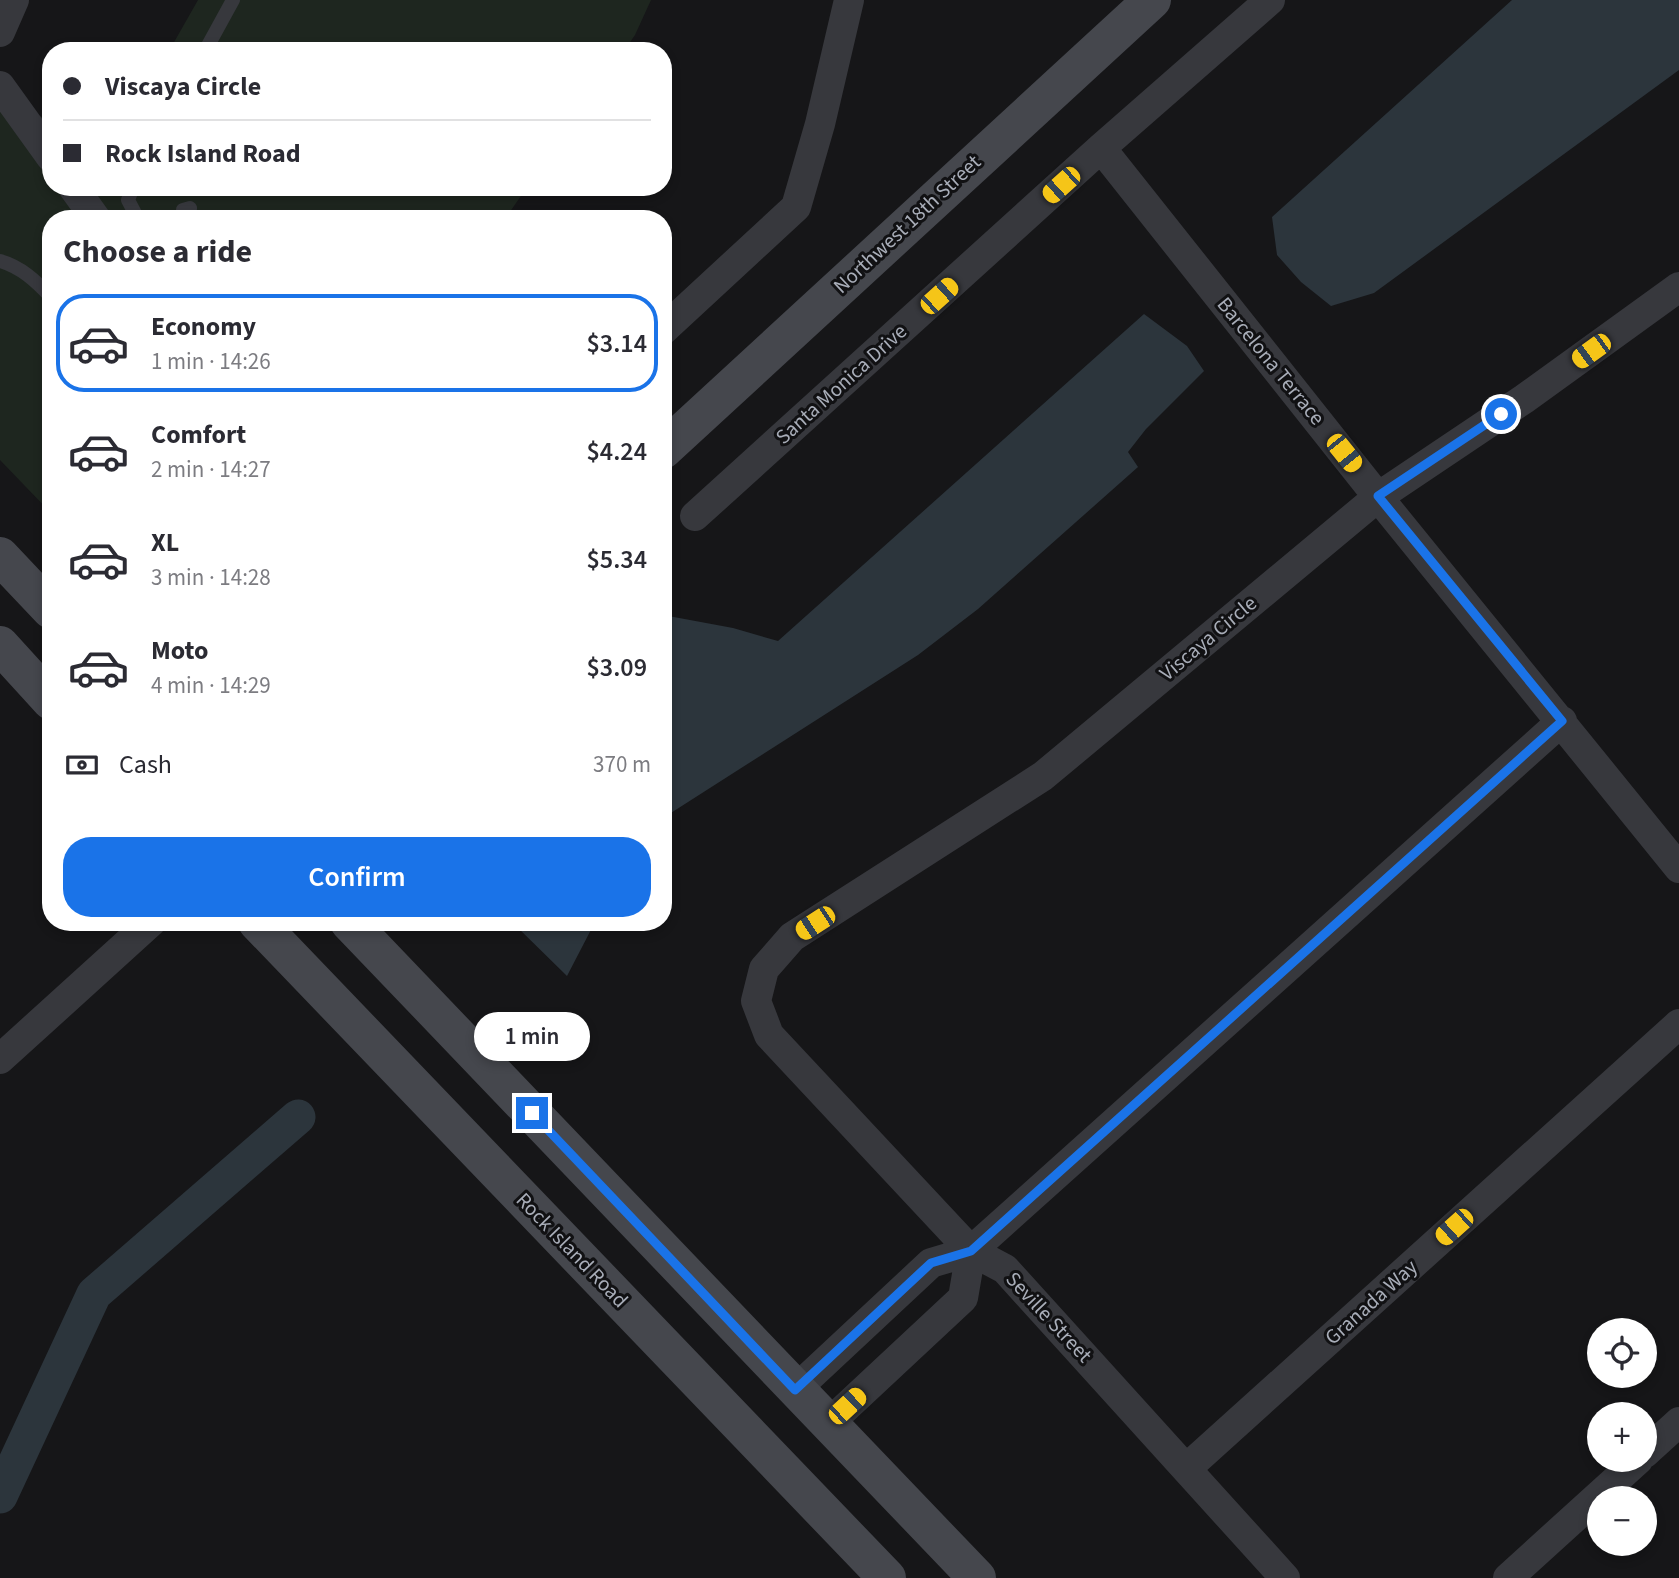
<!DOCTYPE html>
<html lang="en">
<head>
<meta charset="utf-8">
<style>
  :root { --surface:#fff; --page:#f7f7f7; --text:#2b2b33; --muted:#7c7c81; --line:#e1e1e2; --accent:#1a73e8 }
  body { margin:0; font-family:"Source Sans 3",sans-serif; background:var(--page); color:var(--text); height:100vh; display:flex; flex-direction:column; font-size:26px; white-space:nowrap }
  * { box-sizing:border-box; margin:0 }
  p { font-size:23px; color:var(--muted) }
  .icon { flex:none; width:38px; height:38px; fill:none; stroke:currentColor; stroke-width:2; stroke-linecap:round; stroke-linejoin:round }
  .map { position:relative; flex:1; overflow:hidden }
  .details { position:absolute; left:42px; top:210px; width:630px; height:721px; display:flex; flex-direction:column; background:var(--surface); border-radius:28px; box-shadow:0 4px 10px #0003 }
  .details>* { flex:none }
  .guide { position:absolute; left:42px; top:42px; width:630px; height:154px; border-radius:28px; box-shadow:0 4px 10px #0003; display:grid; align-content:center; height:154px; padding:0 21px; background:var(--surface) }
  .tools { position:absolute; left:1587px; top:1318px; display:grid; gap:14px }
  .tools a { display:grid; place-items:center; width:70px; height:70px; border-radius:50%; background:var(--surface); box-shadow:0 4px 10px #0003; font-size:35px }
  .end { position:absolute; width:32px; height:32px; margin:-16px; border:9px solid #1a73e8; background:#fff; box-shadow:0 0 0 4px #fff }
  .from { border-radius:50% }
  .bubble { position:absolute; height:49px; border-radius:24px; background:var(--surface); box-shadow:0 4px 10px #0003; font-size:23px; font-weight:600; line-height:49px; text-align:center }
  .car { position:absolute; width:21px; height:42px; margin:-21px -10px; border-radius:9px; box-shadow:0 0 5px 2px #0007; background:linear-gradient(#f5c518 24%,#345 0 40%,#f5c518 0 76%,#345 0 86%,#f5c518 0) }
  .guide b { display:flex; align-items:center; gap:24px; height:66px; font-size:26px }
  .guide b+b { border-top:2px solid var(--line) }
  .guide i { width:18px; height:18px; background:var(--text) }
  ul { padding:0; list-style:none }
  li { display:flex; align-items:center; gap:21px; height:98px; margin:0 14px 10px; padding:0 7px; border:4px solid transparent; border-radius:28px }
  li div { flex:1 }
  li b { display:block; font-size:26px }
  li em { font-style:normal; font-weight:600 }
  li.selected { border-color:var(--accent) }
  li>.icon { width:63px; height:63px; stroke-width:1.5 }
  h2 { padding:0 21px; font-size:32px; line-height:84px }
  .pay { display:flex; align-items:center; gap:18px; height:77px; padding:0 21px; font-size:26px }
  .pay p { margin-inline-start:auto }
  .primary-button { display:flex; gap:14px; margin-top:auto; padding:14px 21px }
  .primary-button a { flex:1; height:80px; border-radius:28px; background:var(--accent); color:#fff; font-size:28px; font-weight:600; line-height:80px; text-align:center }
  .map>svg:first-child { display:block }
  .green { fill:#1e261f }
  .water { fill:#2c353c }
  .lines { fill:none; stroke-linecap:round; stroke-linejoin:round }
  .canal { stroke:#2c353c; stroke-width:35 }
  .lane { stroke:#37383d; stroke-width:14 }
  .street { stroke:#37383d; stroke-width:30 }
  .secondary { stroke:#45474d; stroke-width:38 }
  .route { stroke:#1a73e8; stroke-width:9 }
  .labels { text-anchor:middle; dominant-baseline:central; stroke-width:6; stroke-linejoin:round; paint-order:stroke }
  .street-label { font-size:21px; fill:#a8adb8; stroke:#111113 }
</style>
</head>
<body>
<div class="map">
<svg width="1679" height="1578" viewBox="0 0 1679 1578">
  <rect width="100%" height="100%" fill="#161618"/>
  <path class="green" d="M198,0H651L635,35L624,51H169Z
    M0,98L51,121V187H527L505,219H51V513L0,460Z"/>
  <path class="water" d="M1512,0H1679V70L1374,293L1331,306L1301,282L1277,255L1272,217Z
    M1144,314L1187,346L1204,371L1146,429L1128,452L1138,467L978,609L918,655L663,818V615L733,628L778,641Z
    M512,922H595L567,976Z"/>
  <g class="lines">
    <path class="canal" d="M0,1496L94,1294L298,1117"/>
    <path class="lane" d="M205,51L233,0
      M133,187L128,200L138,219
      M183,219V210L190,208L189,219
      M0,261C21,267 36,281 51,297"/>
    <path class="street" d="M0,32L14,0
      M0,86L51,157
      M1101,148L1378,497L1679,868
      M73,187L96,219
      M663,330L796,207L820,124L849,0
      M695,516L1101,148L1270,0
      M0,1059L151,922
      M795,1390L931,1263L971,1251L1562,721
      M828,1424L963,1298L971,1251
      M1645,1453L1679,1422
      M1187,1468L1679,1024
      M1285,1578L1005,1269L971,1251L769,1035L756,1001L764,969L792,937L1043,776L1378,497L1524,399L1679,287
      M1508,1578L1638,1460"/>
    <path class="secondary" d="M663,450L1152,0
      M0,556L51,610
      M0,645L51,701
      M257,922L887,1578
      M349,922L977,1578"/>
  </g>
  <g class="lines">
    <path class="route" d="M532,1113L795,1390L931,1263L971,1251L1562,721L1378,496L1501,414"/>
  </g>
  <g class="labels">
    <g class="street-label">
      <text transform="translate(907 224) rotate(-43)">Northwest 18th Street</text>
      <text transform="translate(1271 361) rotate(51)">Barcelona Terrace</text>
      <text transform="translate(841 384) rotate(-42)">Santa Monica Drive</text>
      <text transform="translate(1208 638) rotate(-40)">Viscaya Circle</text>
      <text transform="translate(572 1250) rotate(46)">Rock Island Road</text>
      <text transform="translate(1371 1302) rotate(-42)">Granada Way</text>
      <text transform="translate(1049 1317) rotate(47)">Seville Street</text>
    </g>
  </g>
</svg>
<div class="tools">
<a><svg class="icon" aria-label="locate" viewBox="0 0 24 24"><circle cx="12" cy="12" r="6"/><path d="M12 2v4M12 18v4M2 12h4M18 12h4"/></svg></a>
<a>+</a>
<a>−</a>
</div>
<i class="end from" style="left:1501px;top:414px"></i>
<i class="end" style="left:532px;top:1113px"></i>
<div class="bubble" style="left:474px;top:1012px;width:116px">1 min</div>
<i class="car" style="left:1061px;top:185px;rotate:228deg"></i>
<i class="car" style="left:939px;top:296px;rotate:48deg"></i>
<i class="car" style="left:1591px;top:351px;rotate:234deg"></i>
<i class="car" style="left:1344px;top:453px;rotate:141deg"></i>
<i class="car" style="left:815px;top:923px;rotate:237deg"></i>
<i class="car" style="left:1454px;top:1227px;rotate:228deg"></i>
<i class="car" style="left:847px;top:1406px;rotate:47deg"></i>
<div class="guide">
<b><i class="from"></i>Viscaya Circle</b>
<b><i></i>Rock Island Road</b>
</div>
<section class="details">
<h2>Choose a ride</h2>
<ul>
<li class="selected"><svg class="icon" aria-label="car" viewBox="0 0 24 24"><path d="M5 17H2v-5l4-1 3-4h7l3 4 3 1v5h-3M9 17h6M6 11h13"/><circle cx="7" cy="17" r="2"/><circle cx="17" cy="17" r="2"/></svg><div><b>Economy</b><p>1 min · 14:26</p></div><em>$3.14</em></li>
<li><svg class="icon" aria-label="car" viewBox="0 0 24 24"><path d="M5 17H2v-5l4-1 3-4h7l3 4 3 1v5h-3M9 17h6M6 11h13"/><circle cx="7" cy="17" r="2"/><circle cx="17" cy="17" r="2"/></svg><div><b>Comfort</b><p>2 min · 14:27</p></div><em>$4.24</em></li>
<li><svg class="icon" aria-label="car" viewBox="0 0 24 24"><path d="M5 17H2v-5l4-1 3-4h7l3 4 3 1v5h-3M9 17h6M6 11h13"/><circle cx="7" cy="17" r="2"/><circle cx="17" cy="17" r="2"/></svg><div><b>XL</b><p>3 min · 14:28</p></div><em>$5.34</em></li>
<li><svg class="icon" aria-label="car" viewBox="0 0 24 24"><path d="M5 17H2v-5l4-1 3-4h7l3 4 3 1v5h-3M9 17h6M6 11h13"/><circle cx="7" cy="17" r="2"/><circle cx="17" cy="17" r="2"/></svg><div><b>Moto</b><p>4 min · 14:29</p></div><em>$3.09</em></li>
</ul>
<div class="pay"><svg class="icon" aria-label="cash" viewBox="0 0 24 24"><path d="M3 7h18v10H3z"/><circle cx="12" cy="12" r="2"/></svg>Cash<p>370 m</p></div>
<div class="primary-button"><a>Confirm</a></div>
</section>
</div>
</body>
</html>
